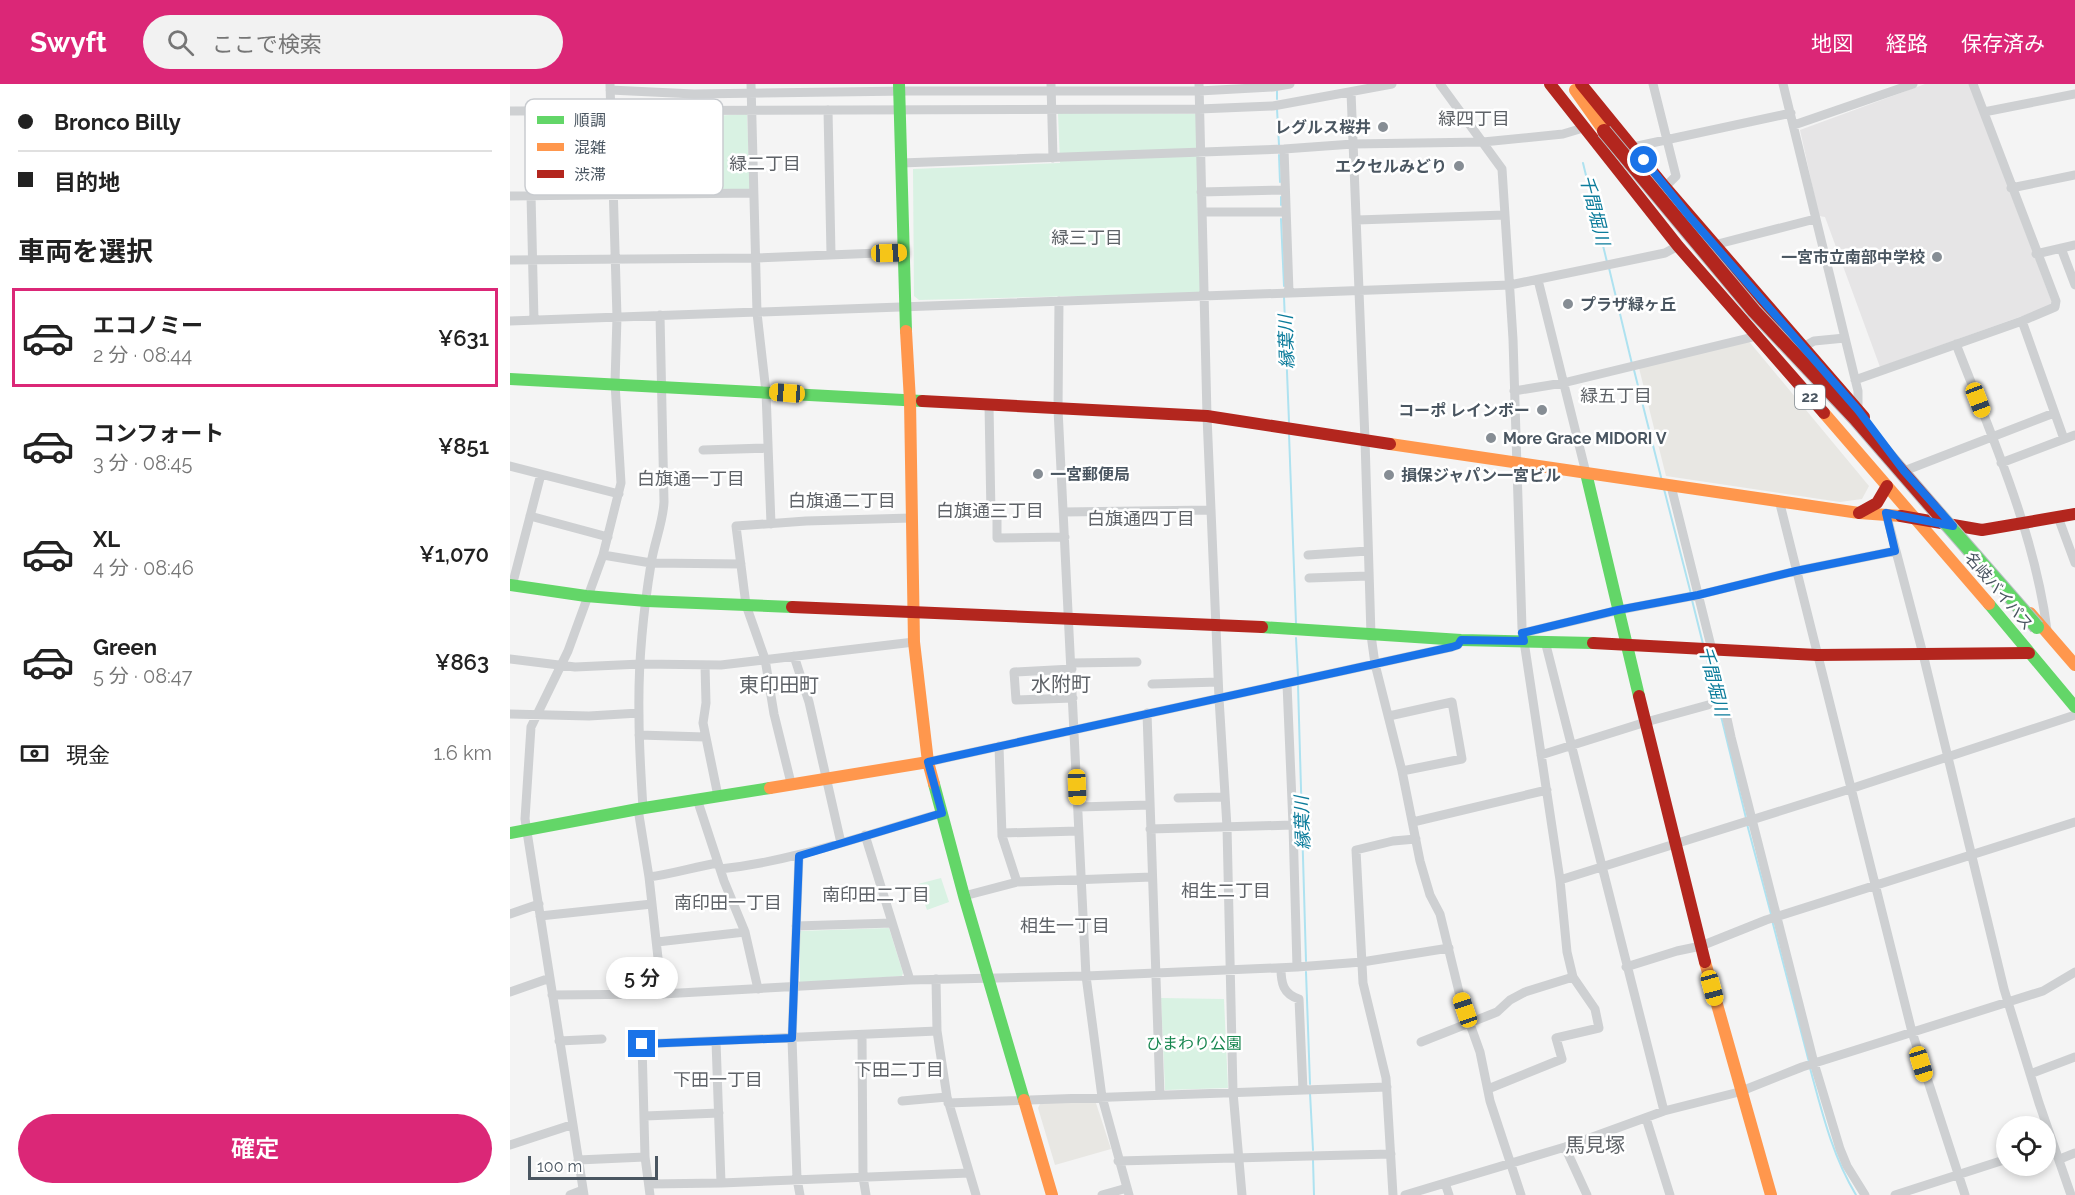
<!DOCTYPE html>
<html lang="ja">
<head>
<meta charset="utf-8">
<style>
  :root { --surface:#fff; --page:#f2f2f2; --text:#222; --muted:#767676; --line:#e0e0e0; --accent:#db2777 }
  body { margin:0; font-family:Raleway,"Noto Sans JP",sans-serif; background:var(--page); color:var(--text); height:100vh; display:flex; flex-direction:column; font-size:22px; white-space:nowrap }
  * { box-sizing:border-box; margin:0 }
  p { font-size:20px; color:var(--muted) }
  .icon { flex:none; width:33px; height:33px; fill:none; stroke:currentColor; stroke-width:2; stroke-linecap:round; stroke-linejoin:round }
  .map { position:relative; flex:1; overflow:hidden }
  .details { display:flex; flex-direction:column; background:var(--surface); width:510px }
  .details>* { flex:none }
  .top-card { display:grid; align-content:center; height:132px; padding:0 18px; background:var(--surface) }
  .controls { position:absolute; left:1486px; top:1032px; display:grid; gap:12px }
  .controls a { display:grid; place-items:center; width:60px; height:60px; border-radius:50%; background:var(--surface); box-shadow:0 3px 9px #0003; font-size:30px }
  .scale { position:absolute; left:18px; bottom:15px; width:130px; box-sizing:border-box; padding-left:6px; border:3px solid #4a5661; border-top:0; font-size:16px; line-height:21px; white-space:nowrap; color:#4a5661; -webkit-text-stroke:4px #fff; paint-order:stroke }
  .end { position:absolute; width:27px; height:27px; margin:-14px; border:8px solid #1a73e8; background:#fff; box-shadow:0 0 0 3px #fff }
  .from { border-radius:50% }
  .bubble { position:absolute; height:42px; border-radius:21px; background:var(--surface); box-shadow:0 3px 9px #0003; font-size:20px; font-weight:600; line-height:42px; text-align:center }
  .car { position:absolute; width:18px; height:36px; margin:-18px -9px; border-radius:8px; box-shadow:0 0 4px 2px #0007; background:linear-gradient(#f5c518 24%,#345 0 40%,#f5c518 0 76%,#345 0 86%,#f5c518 0) }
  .top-card b { display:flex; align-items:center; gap:21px; height:57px; font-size:22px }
  .top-card b+b { border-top:2px solid var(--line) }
  .top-card i { width:15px; height:15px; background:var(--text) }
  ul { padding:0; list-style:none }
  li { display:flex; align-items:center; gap:18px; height:99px; margin:0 12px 9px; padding:0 6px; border:3px solid transparent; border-radius:0px }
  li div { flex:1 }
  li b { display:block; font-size:22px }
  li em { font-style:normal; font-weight:600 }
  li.on { border-color:var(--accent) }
  li>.icon { width:54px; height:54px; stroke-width:1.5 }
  h2 { padding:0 18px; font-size:27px; line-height:72px }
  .pay { display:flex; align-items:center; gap:15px; height:66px; padding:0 18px; font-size:22px }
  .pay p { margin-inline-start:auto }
  .cta { display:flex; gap:12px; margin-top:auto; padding:12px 18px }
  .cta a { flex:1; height:69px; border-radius:36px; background:var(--accent); color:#fff; font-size:24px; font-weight:600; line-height:69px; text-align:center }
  header { display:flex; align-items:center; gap:36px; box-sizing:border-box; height:84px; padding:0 30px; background:var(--accent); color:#fff }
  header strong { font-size:28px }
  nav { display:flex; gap:33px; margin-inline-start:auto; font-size:21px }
  .search { width:420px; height:54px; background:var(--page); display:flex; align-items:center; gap:15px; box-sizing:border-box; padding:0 21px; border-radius:33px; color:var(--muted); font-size:22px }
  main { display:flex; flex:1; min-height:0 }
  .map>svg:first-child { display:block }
  .commercial { fill:#e8e7e3 }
  .education { fill:#e6e5e6 }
  .green { fill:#d9f2e3 }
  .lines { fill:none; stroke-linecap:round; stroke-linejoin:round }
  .stream { stroke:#aee2f0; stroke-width:2 }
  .street { stroke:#ced0d2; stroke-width:9 }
  .fast { stroke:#63d668; stroke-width:12 }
  .slow { stroke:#ff974d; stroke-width:12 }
  .jam { stroke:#b3261e; stroke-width:12 }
  .fast-bridge-casing { stroke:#b9bec3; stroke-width:16; stroke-linecap:butt }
  .jam-bridge-casing { stroke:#b9bec3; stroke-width:16; stroke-linecap:butt }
  .fast-bridge { stroke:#63d668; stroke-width:14 }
  .jam-bridge { stroke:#b3261e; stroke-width:14 }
  .route { stroke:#1a73e8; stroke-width:8 }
  .poi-dot { fill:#868d94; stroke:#fff; stroke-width:2 }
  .labels { text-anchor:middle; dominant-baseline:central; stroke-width:5; stroke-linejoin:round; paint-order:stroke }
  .shield { fill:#fff; stroke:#808990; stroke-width:1.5 }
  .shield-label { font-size:15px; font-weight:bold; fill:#4a5661 }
  .poi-label { font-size:16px; font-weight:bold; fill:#4a5661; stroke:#fff; text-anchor:end }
  .street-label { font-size:16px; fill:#4a5661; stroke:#fff }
  .park-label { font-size:16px; fill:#17864f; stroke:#fff }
  .neighbourhood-label { font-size:18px; fill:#5f6368; stroke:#fff }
  .water-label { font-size:18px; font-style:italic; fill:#0c7c9b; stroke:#fff }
  .quarter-label { font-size:20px; fill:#5f6368; stroke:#fff }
  .key { fill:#fff; stroke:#c9ccd0; stroke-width:1.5 }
  .key-label { font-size:16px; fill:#4a5661 }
</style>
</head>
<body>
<header>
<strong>Swyft</strong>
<div class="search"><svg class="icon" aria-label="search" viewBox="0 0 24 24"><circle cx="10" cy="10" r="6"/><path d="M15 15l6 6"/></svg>ここで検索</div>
<nav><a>地図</a><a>経路</a><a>保存済み</a></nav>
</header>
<main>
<section class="details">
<div class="top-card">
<b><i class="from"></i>Bronco Billy</b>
<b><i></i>目的地</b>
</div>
<h2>車両を選択</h2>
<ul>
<li class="on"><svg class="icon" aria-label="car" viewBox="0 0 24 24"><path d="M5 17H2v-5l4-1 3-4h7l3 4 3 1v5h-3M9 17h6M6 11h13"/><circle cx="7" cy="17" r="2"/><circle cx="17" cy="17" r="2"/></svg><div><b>エコノミー</b><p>2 分 · 08:44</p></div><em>¥631</em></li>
<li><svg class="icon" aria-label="car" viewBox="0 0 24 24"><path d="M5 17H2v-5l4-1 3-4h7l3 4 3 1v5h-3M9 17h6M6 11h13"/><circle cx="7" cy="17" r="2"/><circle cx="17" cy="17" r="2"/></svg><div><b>コンフォート</b><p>3 分 · 08:45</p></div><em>¥851</em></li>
<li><svg class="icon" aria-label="car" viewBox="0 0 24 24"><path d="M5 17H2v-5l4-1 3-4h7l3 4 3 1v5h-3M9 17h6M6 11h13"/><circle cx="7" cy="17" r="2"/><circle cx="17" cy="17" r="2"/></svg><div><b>XL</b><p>4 分 · 08:46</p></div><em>¥1,070</em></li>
<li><svg class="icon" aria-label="car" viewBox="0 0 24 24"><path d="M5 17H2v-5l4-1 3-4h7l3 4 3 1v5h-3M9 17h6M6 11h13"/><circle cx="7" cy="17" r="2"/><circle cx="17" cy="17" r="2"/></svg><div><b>Green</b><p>5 分 · 08:47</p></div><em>¥863</em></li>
</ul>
<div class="pay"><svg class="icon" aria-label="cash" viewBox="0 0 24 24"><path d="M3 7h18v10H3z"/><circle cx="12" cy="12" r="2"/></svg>現金<p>1.6 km</p></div>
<div class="cta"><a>確定</a></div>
</section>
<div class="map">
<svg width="1565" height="1111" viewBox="0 0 1565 1111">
  <rect width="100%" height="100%" fill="#f4f4f4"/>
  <path class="commercial" d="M1237,255L1359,402L1352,415L1330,418L1156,392L1128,280Z
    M585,1016L601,1065L545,1081L528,1024L531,1018Z"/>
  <path class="education" d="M1415,0H1459L1543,221L1370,283L1315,133L1309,132L1290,46Z"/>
  <path class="green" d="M548,29L688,30L693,209L409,216L404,212L403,85L550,79Z
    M237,30L240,105H187L185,33Z
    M431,794L439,818L417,826L408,800Z
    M379,844L393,889L392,892L290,899V847Z
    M651,914L714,915L718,1004L655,1006Z"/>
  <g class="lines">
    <path class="stream" d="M767,6V15
      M767,25L769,61
      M769,71L770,98
      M1073,79L1097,178
      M771,113V121
      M771,135L774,202
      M1099,184L1122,280
      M774,213L779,338
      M1124,286L1152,397
      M779,350L786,539
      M1154,405L1181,510
      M1182,516L1193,560
      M786,554L788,592
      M1196,571L1236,734
      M788,601L796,877
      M1237,740L1261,830
      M1262,836L1299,978
      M796,888L800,1000
      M1300,984C1312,1028 1322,1071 1346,1111
      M800,1009L803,1066
      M803,1076L804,1111"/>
    <path class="street" d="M241,0L247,229L256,308L261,440
      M541,0L543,74
      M689,0L697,332L709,614L717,743L723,1008L732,1111
      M930,0L992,85L1003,255L1012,544L1050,796L1340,705L1565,631
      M1143,0L1166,92L1155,103
      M1273,0L1348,307V325
      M100,6L184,10L398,7H689L763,3L780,0
      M841,8L855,356L861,551L865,580L892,687L910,777L920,811L930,830L950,912L970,968L980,1017L1011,1111
      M318,26L321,170
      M0,27L689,25L763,22L882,0
      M19,27L24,236
      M182,27L183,109
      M1474,28L1565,10
      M1284,41L1403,0
      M1123,63L1281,29
      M774,65L779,208
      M391,79L774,65L843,60L973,58L1053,50L1073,44
      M1501,104L1565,91
      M691,108L775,106
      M0,112L243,109
      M692,128H776
      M847,136L995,131
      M1204,161L1305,135
      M1551,164L1565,201
      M1526,170L1565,161
      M0,176L245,174L393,168
      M1028,196L1076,389
      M549,217L548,325L576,892L592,1013L619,1111
      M0,237L1000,201L1155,169L1168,162
      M1512,237L1554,355
      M1446,260C1481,350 1525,450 1537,546
      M1293,263L1304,257L1335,254
      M1345,296L1512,237L1545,223L1546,217L1463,0
      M1004,307L1053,299L1247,252
      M479,321L481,430L487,432V454L555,453
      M193,366L258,364
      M1491,379L1565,351
      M0,382L109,410
      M1394,387L1544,329
      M1161,402L1202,566L1221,653L1304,979L1330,1065L1337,1082L1355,1111
      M1269,416L1402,948L1455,1111
      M554,428L701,426
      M1376,429L1413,570L1494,905L1529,1019L1561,1111
      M20,432L98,453
      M1548,433L1565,479
      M93,471L141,479L231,480
      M798,471L858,467
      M799,494L858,492
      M2,502L31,390
      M1012,549L1109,526L1188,511L1286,487L1385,467
      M1035,557L1154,1027
      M284,572L299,618L331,759
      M0,575L65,583L131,580L211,581L404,558
      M562,579L627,578
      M195,581L196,619L193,639L208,712
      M562,585L504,588L506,616L563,614
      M642,600L708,598
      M637,629L650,1011
      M0,630L79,632L129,629
      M879,632L942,618L952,675L892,687
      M129,651L195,653
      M489,662L492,752L507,798
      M1031,671L1136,638L1198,621
      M418,678L942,563L948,561L951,556
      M281,699L264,630L255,575L236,521L226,442L296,437L401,434
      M668,714L715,713
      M187,715L214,797L235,848L248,905
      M568,723L640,721
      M133,724C131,693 129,663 129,632C128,583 133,529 141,480C144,459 153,439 154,418L150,231
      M128,725L139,793L152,910
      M903,738L1037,706
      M640,745L783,741
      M492,749L568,747
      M355,751L400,896
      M289,772L282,955L287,1095L290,1111
      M210,785C286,777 358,750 432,729
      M139,793C163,790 184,783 208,779
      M454,812L507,798L642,793
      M0,830L29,820
      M30,832L142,820
      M286,842L382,839
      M147,858L235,848
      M787,883L852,878L939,864
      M1116,883L1167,867L1191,862L1256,836L1565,738
      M771,884C771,899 773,910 789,915L793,1006
      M426,895L427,947L437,1013L466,1111
      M0,908L40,894
      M42,911L152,910L400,896L576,892L787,883L783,741L777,600
      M352,951L353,1093L356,1111
      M49,957L92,955
      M206,957L211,1099
      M911,958L987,928L1000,916L1015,908L1063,893
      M1520,990L1565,973
      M978,1005L1052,975L1046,954L1089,944L1085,925L1063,893L1057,868L1050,796
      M392,1017L437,1013
      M438,1019L877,1003
      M135,1032L209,1029
      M1136,1034L1160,1111
      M0,1061L61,1041
      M1055,1063L1077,1111
      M1550,1075L1565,1069
      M68,1076L135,1073
      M608,1077L881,1070
      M935,1099L939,1111
      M139,1100L211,1099L459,1089
      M60,1111L73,1106
      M74,1111L15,735L21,643L58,567L93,471L111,399L105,299L107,233L100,0
      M140,1111L135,1073L132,960L427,947
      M592,1111L617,1104
      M883,1111L876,994L853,899L846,766L883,757L906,755
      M895,1111L1055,1063L1154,1027L1229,1008L1292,983L1533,907L1565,888
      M1385,1111L1497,1075"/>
    <path class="fast" d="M389,0L396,247
      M0,295L412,317
      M1076,389L1129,612
      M0,501L76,512L137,517L282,523
      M1479,520L1565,623
      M752,543L951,556L1083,559
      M424,700L454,812L514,1016
      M0,749L128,725L260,704"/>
    <path class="slow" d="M1065,6L1094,47
      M396,247L400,317L404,558L418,678L424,700
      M1314,329L1479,520
      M880,360L1349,429L1391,432
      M1520,529L1565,581
      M260,704L418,678
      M1195,878L1261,1111
      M514,1016L542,1111"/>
    <path class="jam" d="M1040,0L1168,162L1314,329
      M1071,0L1155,103L1354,333
      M412,317L697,332L880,360
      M1349,429L1367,419L1377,402
      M1391,432L1472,446L1565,430
      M282,523L752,543
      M1083,559L1307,571L1519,569
      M1129,612L1195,878"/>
    <defs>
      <path id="fast-bridge" d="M1430,432L1527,543"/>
      <path id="jam-bridge" d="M1094,47L1244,227L1345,334L1430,432"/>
    </defs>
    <use href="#fast-bridge" class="fast-bridge-casing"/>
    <use href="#jam-bridge" class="jam-bridge-casing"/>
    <use href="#fast-bridge" class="fast-bridge"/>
    <use href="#jam-bridge" class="jam-bridge"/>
  </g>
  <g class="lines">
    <path class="route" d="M132,960L282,954L289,772L432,729L418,678L942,563L948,561L951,556L1014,557L1012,549L1108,526L1188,511L1286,487L1385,467L1376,429L1443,442L1394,387L1348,326L1179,132L1134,76"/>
  </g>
  <g class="poi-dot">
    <circle cx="873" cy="43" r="6"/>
    <circle cx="949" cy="82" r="6"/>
    <circle cx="1427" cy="173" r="6"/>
    <circle cx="1058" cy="220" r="6"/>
    <circle cx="1032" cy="326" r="6"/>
    <circle cx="981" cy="354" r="6"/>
    <circle cx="528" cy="390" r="6"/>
    <circle cx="879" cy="391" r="6"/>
  </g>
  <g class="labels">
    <rect class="shield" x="1285" y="301" width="30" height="24" rx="4.5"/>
    <g class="shield-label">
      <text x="1300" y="313">22</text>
    </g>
    <g class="poi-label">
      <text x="861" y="43">レグルス桜井</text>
      <text x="937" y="82">エクセルみどり</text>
      <text x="1415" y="173">一宮市立南部中学校</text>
      <text x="1070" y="220" text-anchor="start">プラザ緑ヶ丘</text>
      <text x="1020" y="326">コーポ レインボー</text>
      <text x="993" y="354" text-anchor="start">More Grace MIDORI V</text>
      <text x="540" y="390" text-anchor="start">一宮郵便局</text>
      <text x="891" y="391" text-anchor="start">損保ジャパン一宮ビル</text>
    </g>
    <g class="street-label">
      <text transform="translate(1489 507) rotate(50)">名岐バイパス</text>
    </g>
    <g class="park-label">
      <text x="684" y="959">ひまわり公園</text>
    </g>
    <g class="neighbourhood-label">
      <text x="964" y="34">緑四丁目</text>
      <text x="255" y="79">緑二丁目</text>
      <text x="577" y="153">緑三丁目</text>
      <text x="1106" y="311">緑五丁目</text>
      <text x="181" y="394">白旗通一丁目</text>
      <text x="332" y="416">白旗通二丁目</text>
      <text x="480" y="426">白旗通三丁目</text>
      <text x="631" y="434">白旗通四丁目</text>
      <text x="716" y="806">相生二丁目</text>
      <text x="366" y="810">南印田二丁目</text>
      <text x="218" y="818">南印田一丁目</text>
      <text x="555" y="841">相生一丁目</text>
      <text x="389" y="985">下田二丁目</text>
      <text x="208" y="995">下田一丁目</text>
    </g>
    <g class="water-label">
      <text transform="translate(1085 126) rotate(76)">千間堀川</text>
      <text transform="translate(776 258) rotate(-92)">縁葉川</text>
      <text transform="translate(1204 597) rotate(76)">千間堀川</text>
      <text transform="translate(792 739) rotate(-92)">縁葉川</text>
    </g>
    <g class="quarter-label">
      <text x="551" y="600">水附町</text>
      <text x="269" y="601">東印田町</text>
      <text x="1085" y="1061">馬見塚</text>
    </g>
  </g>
  <rect x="15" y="15" width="198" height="96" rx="9" class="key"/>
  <rect x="27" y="32" width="27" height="8" fill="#63d668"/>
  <rect x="27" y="59" width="27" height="8" fill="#ff974d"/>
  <rect x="27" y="86" width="27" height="8" fill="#b3261e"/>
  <g class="key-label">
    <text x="64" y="42">順調</text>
    <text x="64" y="69">混雑</text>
    <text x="64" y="96">渋滞</text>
  </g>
</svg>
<div class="controls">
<a><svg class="icon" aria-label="locate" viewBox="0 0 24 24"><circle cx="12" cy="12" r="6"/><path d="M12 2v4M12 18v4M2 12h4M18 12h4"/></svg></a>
</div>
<div class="scale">100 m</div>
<i class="end from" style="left:1134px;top:76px"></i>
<i class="end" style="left:132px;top:960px"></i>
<div class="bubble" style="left:96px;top:873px;width:72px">5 分</div>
<i class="car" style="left:379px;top:169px;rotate:88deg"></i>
<i class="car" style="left:277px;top:309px;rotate:274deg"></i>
<i class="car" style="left:1468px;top:316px;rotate:159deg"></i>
<i class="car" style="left:567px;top:703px;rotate:178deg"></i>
<i class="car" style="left:1202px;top:904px;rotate:165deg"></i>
<i class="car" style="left:955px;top:926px;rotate:341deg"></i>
<i class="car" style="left:1411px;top:980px;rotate:163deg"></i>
</div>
</main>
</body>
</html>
